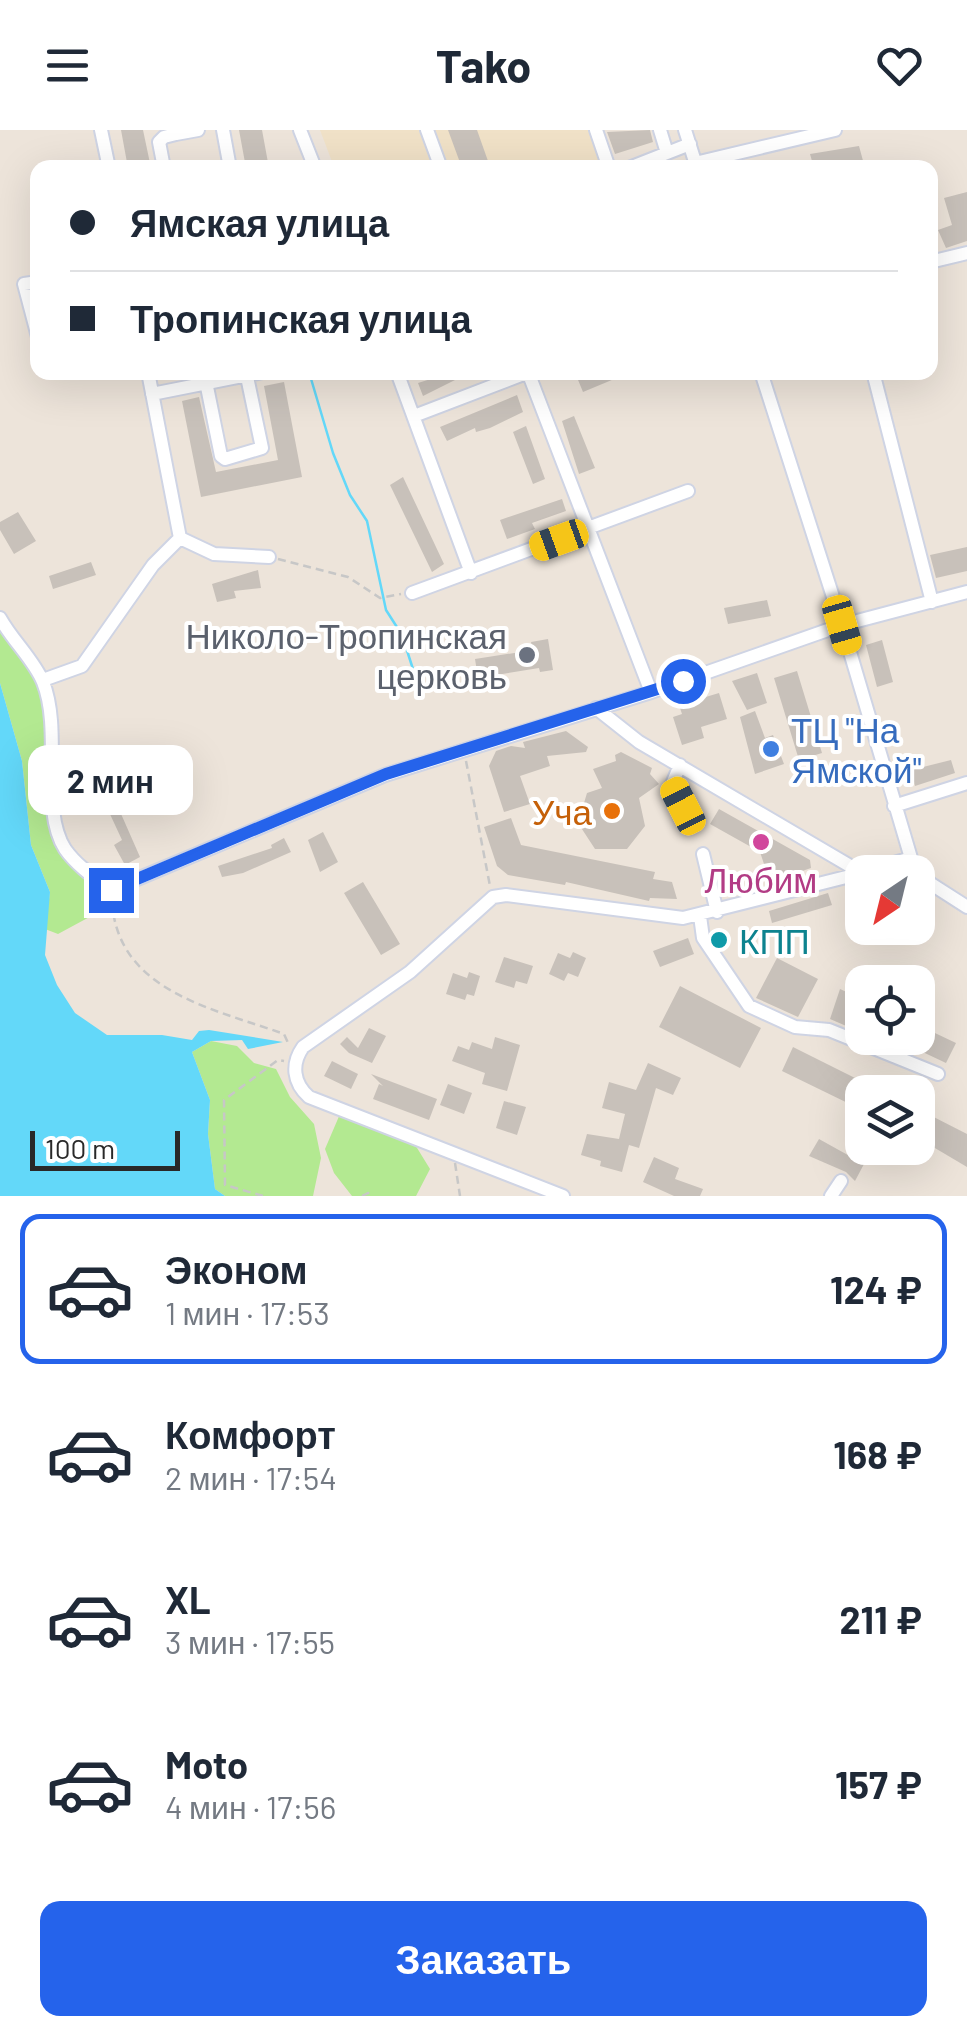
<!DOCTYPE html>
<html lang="ru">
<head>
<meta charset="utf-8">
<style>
  :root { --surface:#fff; --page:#f2f2f3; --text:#1f2937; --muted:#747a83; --line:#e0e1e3; --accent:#2563eb }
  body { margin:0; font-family:Barlow,sans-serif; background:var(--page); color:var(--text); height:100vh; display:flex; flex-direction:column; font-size:38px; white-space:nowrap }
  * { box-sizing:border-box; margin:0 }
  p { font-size:32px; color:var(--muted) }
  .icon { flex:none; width:55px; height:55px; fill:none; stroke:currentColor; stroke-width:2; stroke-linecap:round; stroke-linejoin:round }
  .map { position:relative; height:1066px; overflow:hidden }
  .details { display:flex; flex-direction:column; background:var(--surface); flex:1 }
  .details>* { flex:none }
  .hud { position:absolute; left:30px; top:30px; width:908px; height:220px; border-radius:20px; box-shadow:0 10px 40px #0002; display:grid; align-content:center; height:220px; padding:0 40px; background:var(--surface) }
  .needle { width:65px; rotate:215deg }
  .controls { position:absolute; left:845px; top:725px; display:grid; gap:20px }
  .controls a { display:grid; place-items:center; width:90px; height:90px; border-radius:20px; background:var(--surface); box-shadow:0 10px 40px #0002; font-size:50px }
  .scale { position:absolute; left:30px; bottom:25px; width:150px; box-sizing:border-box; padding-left:10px; border:5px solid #292929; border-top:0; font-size:28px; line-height:35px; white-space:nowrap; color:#292929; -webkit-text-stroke:8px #fff; paint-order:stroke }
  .end { position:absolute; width:45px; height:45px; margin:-22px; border:12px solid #2563eb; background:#fff; box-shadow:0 0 0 5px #fff }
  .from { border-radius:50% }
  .bubble { position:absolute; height:70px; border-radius:20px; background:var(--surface); box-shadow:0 10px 40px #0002; font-size:32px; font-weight:700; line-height:70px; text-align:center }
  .car { position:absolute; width:30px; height:60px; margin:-30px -15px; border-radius:12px; box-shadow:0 0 8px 2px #0007; background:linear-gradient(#f5c518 24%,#345 0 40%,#f5c518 0 76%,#345 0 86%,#f5c518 0) }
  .hud b { display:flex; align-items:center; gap:35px; height:95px; font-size:38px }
  .hud b+b { border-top:2px solid var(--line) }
  .hud i { width:25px; height:25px; background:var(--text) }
  ul { padding:18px 0 0; list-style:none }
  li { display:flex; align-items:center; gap:30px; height:150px; margin:0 20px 15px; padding:0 20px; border:5px solid transparent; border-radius:20px }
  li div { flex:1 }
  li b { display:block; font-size:38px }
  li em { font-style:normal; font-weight:700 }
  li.active { border-color:var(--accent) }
  li>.icon { width:90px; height:90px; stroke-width:1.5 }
  .action { display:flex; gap:20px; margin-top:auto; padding:20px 40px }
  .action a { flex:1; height:115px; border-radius:20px; background:var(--accent); color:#fff; font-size:40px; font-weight:700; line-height:115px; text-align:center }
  header { display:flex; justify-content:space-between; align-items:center; height:130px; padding:0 40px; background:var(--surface); font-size:45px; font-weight:700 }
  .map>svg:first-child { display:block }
  .education { fill:#f0e1c7 }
  .green { fill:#b3e991 }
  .water { fill:#63d8f9 }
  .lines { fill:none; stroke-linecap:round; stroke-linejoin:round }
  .stream { stroke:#63d8f9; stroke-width:2.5 }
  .building { fill:#c8c1ba }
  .minor-casing { stroke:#cfd4e4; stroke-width:16 }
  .path { stroke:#c7c7c7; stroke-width:2.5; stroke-dasharray:8 5; stroke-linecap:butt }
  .minor { stroke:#fff; stroke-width:12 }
  .route { stroke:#2563eb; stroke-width:12 }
  .worship-dot { fill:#6b7280; stroke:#fff; stroke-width:4 }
  .shop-dot { fill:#3f7fe0; stroke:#fff; stroke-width:4 }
  .food-dot { fill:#e8710a; stroke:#fff; stroke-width:4 }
  .hotel-dot { fill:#d1479c; stroke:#fff; stroke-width:4 }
  .culture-dot { fill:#0f9aa8; stroke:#fff; stroke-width:4 }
  .labels { text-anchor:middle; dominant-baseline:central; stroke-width:8; stroke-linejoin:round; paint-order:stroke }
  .worship-label { font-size:35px; fill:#5b616d; stroke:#fff; text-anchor:end }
  .shop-label { font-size:35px; fill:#366cbe; stroke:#fff; text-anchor:start }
  .food-label { font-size:35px; fill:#c56008; stroke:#fff; text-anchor:end }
  .hotel-label { font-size:35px; fill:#b23c85; stroke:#fff }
  .culture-label { font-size:35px; fill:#0d838f; stroke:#fff; text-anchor:start }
</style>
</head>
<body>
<header><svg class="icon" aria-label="menu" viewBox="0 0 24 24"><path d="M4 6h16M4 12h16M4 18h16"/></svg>Tako<svg class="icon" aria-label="heart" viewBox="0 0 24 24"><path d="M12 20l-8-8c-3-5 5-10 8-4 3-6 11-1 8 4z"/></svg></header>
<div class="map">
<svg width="967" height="1066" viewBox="0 0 967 1066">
  <rect width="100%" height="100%" fill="#ede4da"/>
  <path class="education" d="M320,0H589L602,37H334Z"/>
  <path class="green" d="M0,488L43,550L63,716L101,752L95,784L58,804L45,799L50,762L31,715L22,631L0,553Z
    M211,911L237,916L254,933L276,939L290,967L314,994L321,1028L313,1066H225L215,1059L208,1004L210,970L192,922Z
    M340,984L414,1013L430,1039L416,1066H352L334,1043L325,1019Z"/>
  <path class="water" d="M0,553L22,631L31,715L50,762L45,825L57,855L75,883L107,905H162L192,910L199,901L209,900L283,912L248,919L242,910L211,911L192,922L210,970L208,1004L215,1059L225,1066H0Z"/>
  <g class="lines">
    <path class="stream" d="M309,242L333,323L350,365L367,391L386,480L402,505L421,564"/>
  </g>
  <path class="building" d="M121,0H143L151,38H128Z
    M239,0H262L269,38H246Z
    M448,0H477L488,31L462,38Z
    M650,0L653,12L615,24L607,2Z
    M859,16L865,38H814L810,24Z
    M967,62V111L946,118L938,100L952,95L944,68Z
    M453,242H471L423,266L418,253Z
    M582,242H631L583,262L576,245Z
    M284,252L302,347L201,367L182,271L199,267L216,342L278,330L264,256Z
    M517,265L523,282L490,298L476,302L475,298L447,311L440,297Z
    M574,286L595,338L579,344L562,291Z
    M526,296L545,349L533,354L513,302Z
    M403,347L444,434L432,442L390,355Z
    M562,369L566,381L532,393L535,399L507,409L500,390Z
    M18,382L36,411L14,424L0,400V392Z
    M967,417V441L936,448L930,425Z
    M91,432L96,445L53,459L49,446Z
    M258,440L261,458L234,461L236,468L217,472L212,454Z
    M767,470L771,486L728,494L724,478Z
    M548,509L553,540L540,542L539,538L478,548L475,529L533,520L531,512Z
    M882,510L893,552L877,557L866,515Z
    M797,541L822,623L799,630L774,548Z
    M757,543L767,573L747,580L732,551Z
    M719,563L727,589L701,597L704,608L682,615L673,587L682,584L679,575Z
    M755,581L765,608L773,605L784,634L755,644L740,587Z
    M566,601L588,617L586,622L547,626L550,636L520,646L530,674L504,682L489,636L496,621L511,616L525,618L523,612Z
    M621,622L652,638L650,644L659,654L639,668L645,696L627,719H595L578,693L587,663L602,658L593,639L616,631L615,625Z
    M951,630L955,643L915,656L911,640Z
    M118,677L140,727L125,735L114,715L122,710L109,682Z
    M719,679L810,730L811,738L770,752L760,722L710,694Z
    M511,688L521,715L655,742L653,749L672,752L677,769L650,768L649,771L566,752L565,755L508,745L497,736L484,697Z
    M323,702L338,732L320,742L308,710Z
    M284,708L291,722L243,743L222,747L218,736L272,718L271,715Z
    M363,752L400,814L381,825L344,763Z
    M828,763L832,775L772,793L769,781Z
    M688,808L694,824L660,837L653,821Z
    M573,822L586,828L578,847L568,843L564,851L549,844L558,823L570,828Z
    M504,827L533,836L527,854L516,851L514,858L495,852Z
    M777,828L818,849L798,887L756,868Z
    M469,842L480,846L474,866L467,864L465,870L446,864L453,843L467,848Z
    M680,856L761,898L740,938L659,897Z
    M840,859L862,869V893L855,890L851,898L830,889Z
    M918,895L956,913L946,933L893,908H918Z
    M369,898L386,906L372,933L349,923L340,914L347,907L358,918Z
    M495,907L520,915L507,961L482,954L485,943L452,931L458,916L469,920L472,912L492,919Z
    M793,917L883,962H862V980L782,941Z
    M332,931L358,944L351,959L324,946Z
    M648,933L681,948L673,965L656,958L639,1018L629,1015L622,1042L600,1036L601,1031L581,1025L587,1004L619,1009L625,984L602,978L609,952L636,960Z
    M371,944L437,969L429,990L373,969L379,954L383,956Z
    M448,954L472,963L464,984L440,975Z
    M504,971L526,977L517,1005L496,998Z
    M918,979L967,1004V1037L918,1008Z
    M819,1009L864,1034L855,1051L846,1042L809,1026Z
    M654,1027L679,1038L675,1049L703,1059L700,1066H674L643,1052Z"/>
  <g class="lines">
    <defs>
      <path id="minor" d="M101,0L109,38
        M223,0L230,38
        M300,0L315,38
        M427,0L441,38
        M596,0L609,38
        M660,0L667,23
        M685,0L697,38
        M176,4L198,0
        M695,33L835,0
        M164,38L159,12L164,7L176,4V0
        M629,38L690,14
        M930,132L967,123
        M38,152L24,154L38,207
        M148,242L180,408
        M204,242L221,326L225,329L262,318L246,242
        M397,242L471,443
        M528,242L651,562
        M761,242L842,495L911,728L925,750L967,777
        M873,242L932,472
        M152,264L263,242
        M414,286L529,242
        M412,463L688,361
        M0,488C12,510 34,530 43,552C63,602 39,679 65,719C77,736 95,748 111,760L385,645L651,562L842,495L967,462
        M43,550L82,536L153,435L180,408L214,424L269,427
        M596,578L639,612L862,743
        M680,635L672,654L683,676
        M894,676L967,653
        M703,724L717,782
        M864,742L911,728
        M700,786L703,808L749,876L795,897L829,900L938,944
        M563,1066L309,967C293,953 291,934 303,917L410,842L493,767L506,765L683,788L862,743
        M831,1066L841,1051"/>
    </defs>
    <use href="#minor" class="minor-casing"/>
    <path class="path" d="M278,429L348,447L380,468L401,464
      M466,631L490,756
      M112,771C117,862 215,879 284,904L289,915
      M455,1033L460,1066
      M263,1066L225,1055L224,970L278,930L284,931
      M362,1066L368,1063L371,1066"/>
    <use href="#minor" class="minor"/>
  </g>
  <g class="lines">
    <path class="route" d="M111,760L386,644L683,551"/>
  </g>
  <circle class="worship-dot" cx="527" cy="525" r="10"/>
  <circle class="shop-dot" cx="771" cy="619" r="10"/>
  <circle class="food-dot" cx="612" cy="681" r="10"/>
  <circle class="hotel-dot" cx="761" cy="712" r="10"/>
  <circle class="culture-dot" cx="719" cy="810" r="10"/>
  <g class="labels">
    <g class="worship-label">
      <text x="507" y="505">Николо-Тропинская<tspan x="507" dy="40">церковь</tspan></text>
    </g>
    <g class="shop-label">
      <text x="791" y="599">ТЦ "На<tspan x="791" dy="40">Ямской"</tspan></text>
    </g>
    <g class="food-label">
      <text x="592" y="681">Уча</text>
    </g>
    <g class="hotel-label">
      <text x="761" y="749">Любим</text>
    </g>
    <g class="culture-label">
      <text x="739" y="810">КПП</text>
    </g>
  </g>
</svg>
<div class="controls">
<a><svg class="needle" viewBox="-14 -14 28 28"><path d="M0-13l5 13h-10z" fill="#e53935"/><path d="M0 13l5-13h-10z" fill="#747a83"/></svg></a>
<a><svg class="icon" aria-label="locate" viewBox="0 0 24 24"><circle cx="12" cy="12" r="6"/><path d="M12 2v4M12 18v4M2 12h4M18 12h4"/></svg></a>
<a><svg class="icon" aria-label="layers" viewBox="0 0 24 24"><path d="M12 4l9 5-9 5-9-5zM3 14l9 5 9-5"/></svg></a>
</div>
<div class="scale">100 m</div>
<i class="end from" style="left:683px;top:551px"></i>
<i class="end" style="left:111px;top:760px"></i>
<div class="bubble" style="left:28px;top:615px;width:165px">2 мин</div>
<i class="car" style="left:559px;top:410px;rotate:250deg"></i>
<i class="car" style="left:842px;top:495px;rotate:164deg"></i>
<i class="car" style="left:683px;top:676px;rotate:333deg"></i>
<div class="hud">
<b><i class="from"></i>Ямская улица</b>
<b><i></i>Тропинская улица</b>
</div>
</div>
<section class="details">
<ul>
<li class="active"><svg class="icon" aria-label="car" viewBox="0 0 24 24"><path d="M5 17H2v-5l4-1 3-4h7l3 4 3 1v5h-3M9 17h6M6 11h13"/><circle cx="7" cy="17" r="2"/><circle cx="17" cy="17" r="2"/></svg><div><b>Эконом</b><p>1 мин · 17:53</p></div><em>124 ₽</em></li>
<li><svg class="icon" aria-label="car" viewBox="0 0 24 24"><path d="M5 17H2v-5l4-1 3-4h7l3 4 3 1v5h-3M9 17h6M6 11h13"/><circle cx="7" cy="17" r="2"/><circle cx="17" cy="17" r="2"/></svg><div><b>Комфорт</b><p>2 мин · 17:54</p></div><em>168 ₽</em></li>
<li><svg class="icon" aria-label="car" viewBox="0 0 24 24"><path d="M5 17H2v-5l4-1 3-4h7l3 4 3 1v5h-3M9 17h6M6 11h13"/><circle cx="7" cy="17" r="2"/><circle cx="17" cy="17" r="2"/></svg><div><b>XL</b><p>3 мин · 17:55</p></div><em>211 ₽</em></li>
<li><svg class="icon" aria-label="car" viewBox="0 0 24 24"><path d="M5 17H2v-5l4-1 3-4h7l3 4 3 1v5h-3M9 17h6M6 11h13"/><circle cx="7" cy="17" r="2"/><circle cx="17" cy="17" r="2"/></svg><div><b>Moto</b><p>4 мин · 17:56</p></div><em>157 ₽</em></li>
</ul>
<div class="action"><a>Заказать</a></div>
</section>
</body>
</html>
